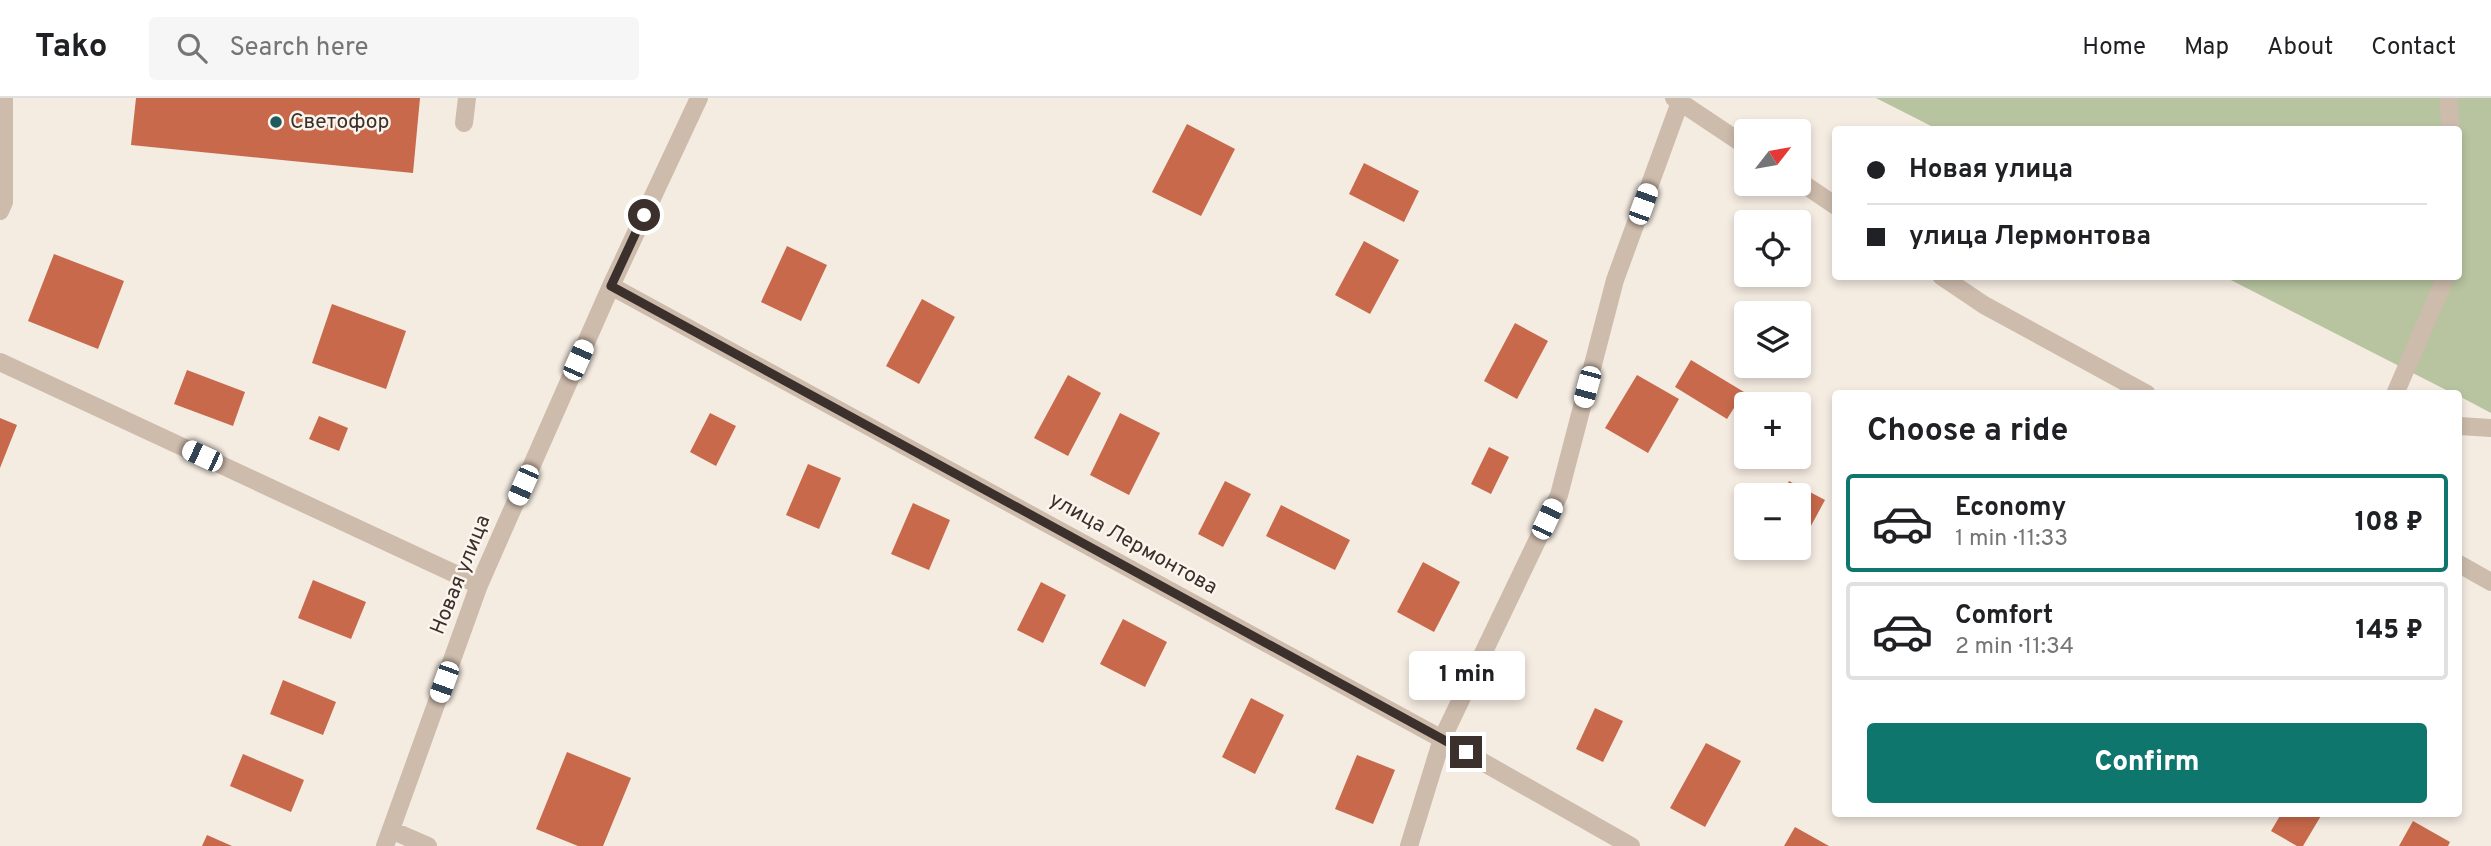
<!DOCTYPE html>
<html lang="en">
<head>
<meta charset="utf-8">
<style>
  :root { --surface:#fff; --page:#f6f6f6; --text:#202124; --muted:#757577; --line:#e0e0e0; --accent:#0f766e }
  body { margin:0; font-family:Overpass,sans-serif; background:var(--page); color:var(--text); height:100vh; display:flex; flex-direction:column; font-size:26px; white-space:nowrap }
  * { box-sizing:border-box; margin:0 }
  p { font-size:23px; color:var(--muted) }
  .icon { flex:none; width:38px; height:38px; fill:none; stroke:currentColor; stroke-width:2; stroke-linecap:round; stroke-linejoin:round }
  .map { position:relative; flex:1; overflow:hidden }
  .drawer { position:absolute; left:1832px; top:292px; width:630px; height:427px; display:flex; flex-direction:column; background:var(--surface); border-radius:7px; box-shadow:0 4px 10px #0003 }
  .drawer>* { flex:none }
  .top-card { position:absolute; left:1832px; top:28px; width:630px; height:154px; border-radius:7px; box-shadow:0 4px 10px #0003; display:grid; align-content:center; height:154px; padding:0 35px; background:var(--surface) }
  .needle { width:46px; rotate:59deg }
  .controls { position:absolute; left:1734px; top:21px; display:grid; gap:14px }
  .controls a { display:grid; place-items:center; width:77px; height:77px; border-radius:7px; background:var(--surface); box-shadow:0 4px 10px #0003; font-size:35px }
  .end { position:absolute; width:32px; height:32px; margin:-16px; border:9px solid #3b302b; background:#fff; box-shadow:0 0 0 4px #fff }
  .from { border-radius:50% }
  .bubble { position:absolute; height:49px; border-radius:7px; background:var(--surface); box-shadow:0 4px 10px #0003; font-size:23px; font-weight:800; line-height:49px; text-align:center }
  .car { position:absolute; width:21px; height:42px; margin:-21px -10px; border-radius:9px; box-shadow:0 0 5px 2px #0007; background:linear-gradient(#fff 24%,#345 0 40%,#fff 0 76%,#345 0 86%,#fff 0) }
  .top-card b { display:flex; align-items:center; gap:24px; height:66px; font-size:26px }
  .top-card b+b { border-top:2px solid var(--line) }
  .top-card i { width:18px; height:18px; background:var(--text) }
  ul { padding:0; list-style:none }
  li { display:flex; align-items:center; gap:21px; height:98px; margin:0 14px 10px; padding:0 21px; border:4px solid var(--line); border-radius:7px }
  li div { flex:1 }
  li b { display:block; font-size:26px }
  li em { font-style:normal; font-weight:800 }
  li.on { border-color:var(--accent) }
  li>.icon { width:63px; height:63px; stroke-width:1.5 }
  h2 { padding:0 35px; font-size:32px; line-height:84px }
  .cta { display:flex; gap:14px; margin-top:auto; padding:14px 35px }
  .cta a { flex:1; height:80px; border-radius:7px; background:var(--accent); color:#fff; font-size:28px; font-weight:800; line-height:80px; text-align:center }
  header { display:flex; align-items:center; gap:42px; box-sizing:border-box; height:98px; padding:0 35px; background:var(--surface); border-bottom:2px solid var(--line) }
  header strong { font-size:33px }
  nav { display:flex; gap:38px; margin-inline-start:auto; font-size:24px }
  .search { width:490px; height:63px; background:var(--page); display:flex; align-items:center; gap:18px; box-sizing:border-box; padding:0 24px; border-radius:7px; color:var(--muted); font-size:26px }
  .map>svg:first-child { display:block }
  .green { fill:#b8c4a0 }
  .building { fill:#c8694b }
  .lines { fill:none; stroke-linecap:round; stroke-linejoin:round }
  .minor { stroke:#cdbbac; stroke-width:18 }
  .route { stroke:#3b302b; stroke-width:9 }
  .poi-dot { fill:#1f5a5e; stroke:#fbf5ee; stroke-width:2.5 }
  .labels { text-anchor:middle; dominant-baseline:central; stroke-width:5; stroke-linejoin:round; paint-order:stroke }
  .poi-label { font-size:21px; fill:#3b302b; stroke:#fbf5ee; text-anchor:start }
  .street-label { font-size:21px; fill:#3b302b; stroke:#fbf5ee }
</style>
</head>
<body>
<header>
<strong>Tako</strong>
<div class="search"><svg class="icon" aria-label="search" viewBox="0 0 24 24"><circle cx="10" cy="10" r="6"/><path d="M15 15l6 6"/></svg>Search here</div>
<nav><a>Home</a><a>Map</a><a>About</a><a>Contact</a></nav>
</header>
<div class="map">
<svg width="2491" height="748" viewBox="0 0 2491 748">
  <rect width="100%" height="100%" fill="#f4ebe1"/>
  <path class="green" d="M1876,0H2491V315L2459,298V296H2454L2225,179L2459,178V32L1937,31Z"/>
  <path class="building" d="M136,0H420L413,75L131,47Z
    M1187,26L1235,51L1201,118L1152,94Z
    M1364,65L1419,93L1404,124L1349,96Z
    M1364,143L1399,162L1370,216L1335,197Z
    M787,148L827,167L801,223L761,204Z
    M54,156L124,183L98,251L28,223Z
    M922,201L955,219L919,286L886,268Z
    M332,206L406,233L386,291L312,265Z
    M1515,225L1548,243L1517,301L1484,283Z
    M1691,262L1744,294L1727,321L1675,289Z
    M187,272L245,294L233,328L174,306Z
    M1068,277L1101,295L1068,358L1034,340Z
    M1637,277L1679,301L1648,355L1605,330Z
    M710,315L736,328L716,368L690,354Z
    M1120,315L1160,335L1129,397L1090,377Z
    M319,318L348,330L339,353L309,341Z
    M0,320L17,327L0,370Z
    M1489,349L1509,359L1491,396L1471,386Z
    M808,366L841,380L819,431L786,417Z
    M1225,383L1251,396L1223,449L1198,436Z
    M1789,383L1825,402L1799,450V397H1782Z
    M913,405L950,422L929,472L891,456Z
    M1281,407L1350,442L1335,472L1266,438Z
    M1423,464L1460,484L1434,534L1397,514Z
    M313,482L366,504L351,541L298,520Z
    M1041,484L1066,497L1043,545L1017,532Z
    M1123,521L1167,544L1145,589L1100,566Z
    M283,582L336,604L323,637L270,616Z
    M1251,600L1284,617L1255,676L1222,659Z
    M1595,610L1623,623L1603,664L1576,651Z
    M1706,645L1741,663L1705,729L1670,710Z
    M567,654L631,680L603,748H578L536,731Z
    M243,656L304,682L291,714L230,688Z
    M1357,657L1395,672L1373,726L1335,711Z
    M2281,716H2322L2303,748H2297L2271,733Z
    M2413,723L2450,744L2448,748H2399Z
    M1795,729L1829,748H1784Z
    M207,737L232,748H202Z"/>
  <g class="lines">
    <path class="minor" d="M1674,0L1746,48
      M2448,0L2451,32
      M464,25L467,0
      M1799,83L1836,108
      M0,113L4,104V0
      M1941,178L1984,207L2147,296
      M611,188L1442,641L1631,748
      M0,264L479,487
      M2395,296L2446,178
      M2459,328L2491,330
      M2459,466L2491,484
      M391,732L428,748
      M385,748L479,487L611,188L699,0
      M1409,748L1442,641L1559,397L1615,182L1680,4"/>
  </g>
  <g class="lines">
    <path class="route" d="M644,117L611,188L1466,654"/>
  </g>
  <circle class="poi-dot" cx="276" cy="24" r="7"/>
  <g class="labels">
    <g class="poi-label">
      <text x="290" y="24">Светофор</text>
    </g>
    <g class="street-label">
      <text transform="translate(1133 446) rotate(29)">улица Лермонтова</text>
      <text transform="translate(461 477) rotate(-68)">Новая улица</text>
    </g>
  </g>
</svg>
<div class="controls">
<a><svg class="needle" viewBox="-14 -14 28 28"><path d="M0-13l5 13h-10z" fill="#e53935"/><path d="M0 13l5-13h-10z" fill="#757577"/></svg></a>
<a><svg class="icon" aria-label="locate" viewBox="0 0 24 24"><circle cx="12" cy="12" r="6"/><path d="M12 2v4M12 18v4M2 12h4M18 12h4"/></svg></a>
<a><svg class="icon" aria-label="layers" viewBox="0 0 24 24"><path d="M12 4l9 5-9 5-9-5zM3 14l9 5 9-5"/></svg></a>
<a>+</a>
<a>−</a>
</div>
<i class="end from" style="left:644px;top:117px"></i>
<i class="end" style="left:1466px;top:654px"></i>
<div class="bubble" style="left:1409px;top:553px;width:116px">1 min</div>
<i class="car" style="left:1643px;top:106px;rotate:20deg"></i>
<i class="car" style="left:578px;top:262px;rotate:24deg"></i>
<i class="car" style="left:1587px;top:289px;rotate:195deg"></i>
<i class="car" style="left:202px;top:358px;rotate:295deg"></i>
<i class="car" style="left:523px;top:387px;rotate:204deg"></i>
<i class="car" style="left:1547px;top:421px;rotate:25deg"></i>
<i class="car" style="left:444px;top:584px;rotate:200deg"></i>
<div class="top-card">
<b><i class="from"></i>Новая улица</b>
<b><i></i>улица Лермонтова</b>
</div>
<section class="drawer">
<h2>Choose a ride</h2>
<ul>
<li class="on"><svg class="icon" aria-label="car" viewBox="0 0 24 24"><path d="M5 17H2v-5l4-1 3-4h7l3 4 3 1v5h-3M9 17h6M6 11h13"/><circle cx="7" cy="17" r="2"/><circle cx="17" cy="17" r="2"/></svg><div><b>Economy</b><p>1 min · 11:33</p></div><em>108 ₽</em></li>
<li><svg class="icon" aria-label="car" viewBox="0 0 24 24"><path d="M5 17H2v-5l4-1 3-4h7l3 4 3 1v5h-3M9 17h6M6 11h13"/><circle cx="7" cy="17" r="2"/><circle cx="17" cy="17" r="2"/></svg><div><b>Comfort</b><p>2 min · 11:34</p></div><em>145 ₽</em></li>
</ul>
<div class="cta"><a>Confirm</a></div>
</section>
</div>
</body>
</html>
